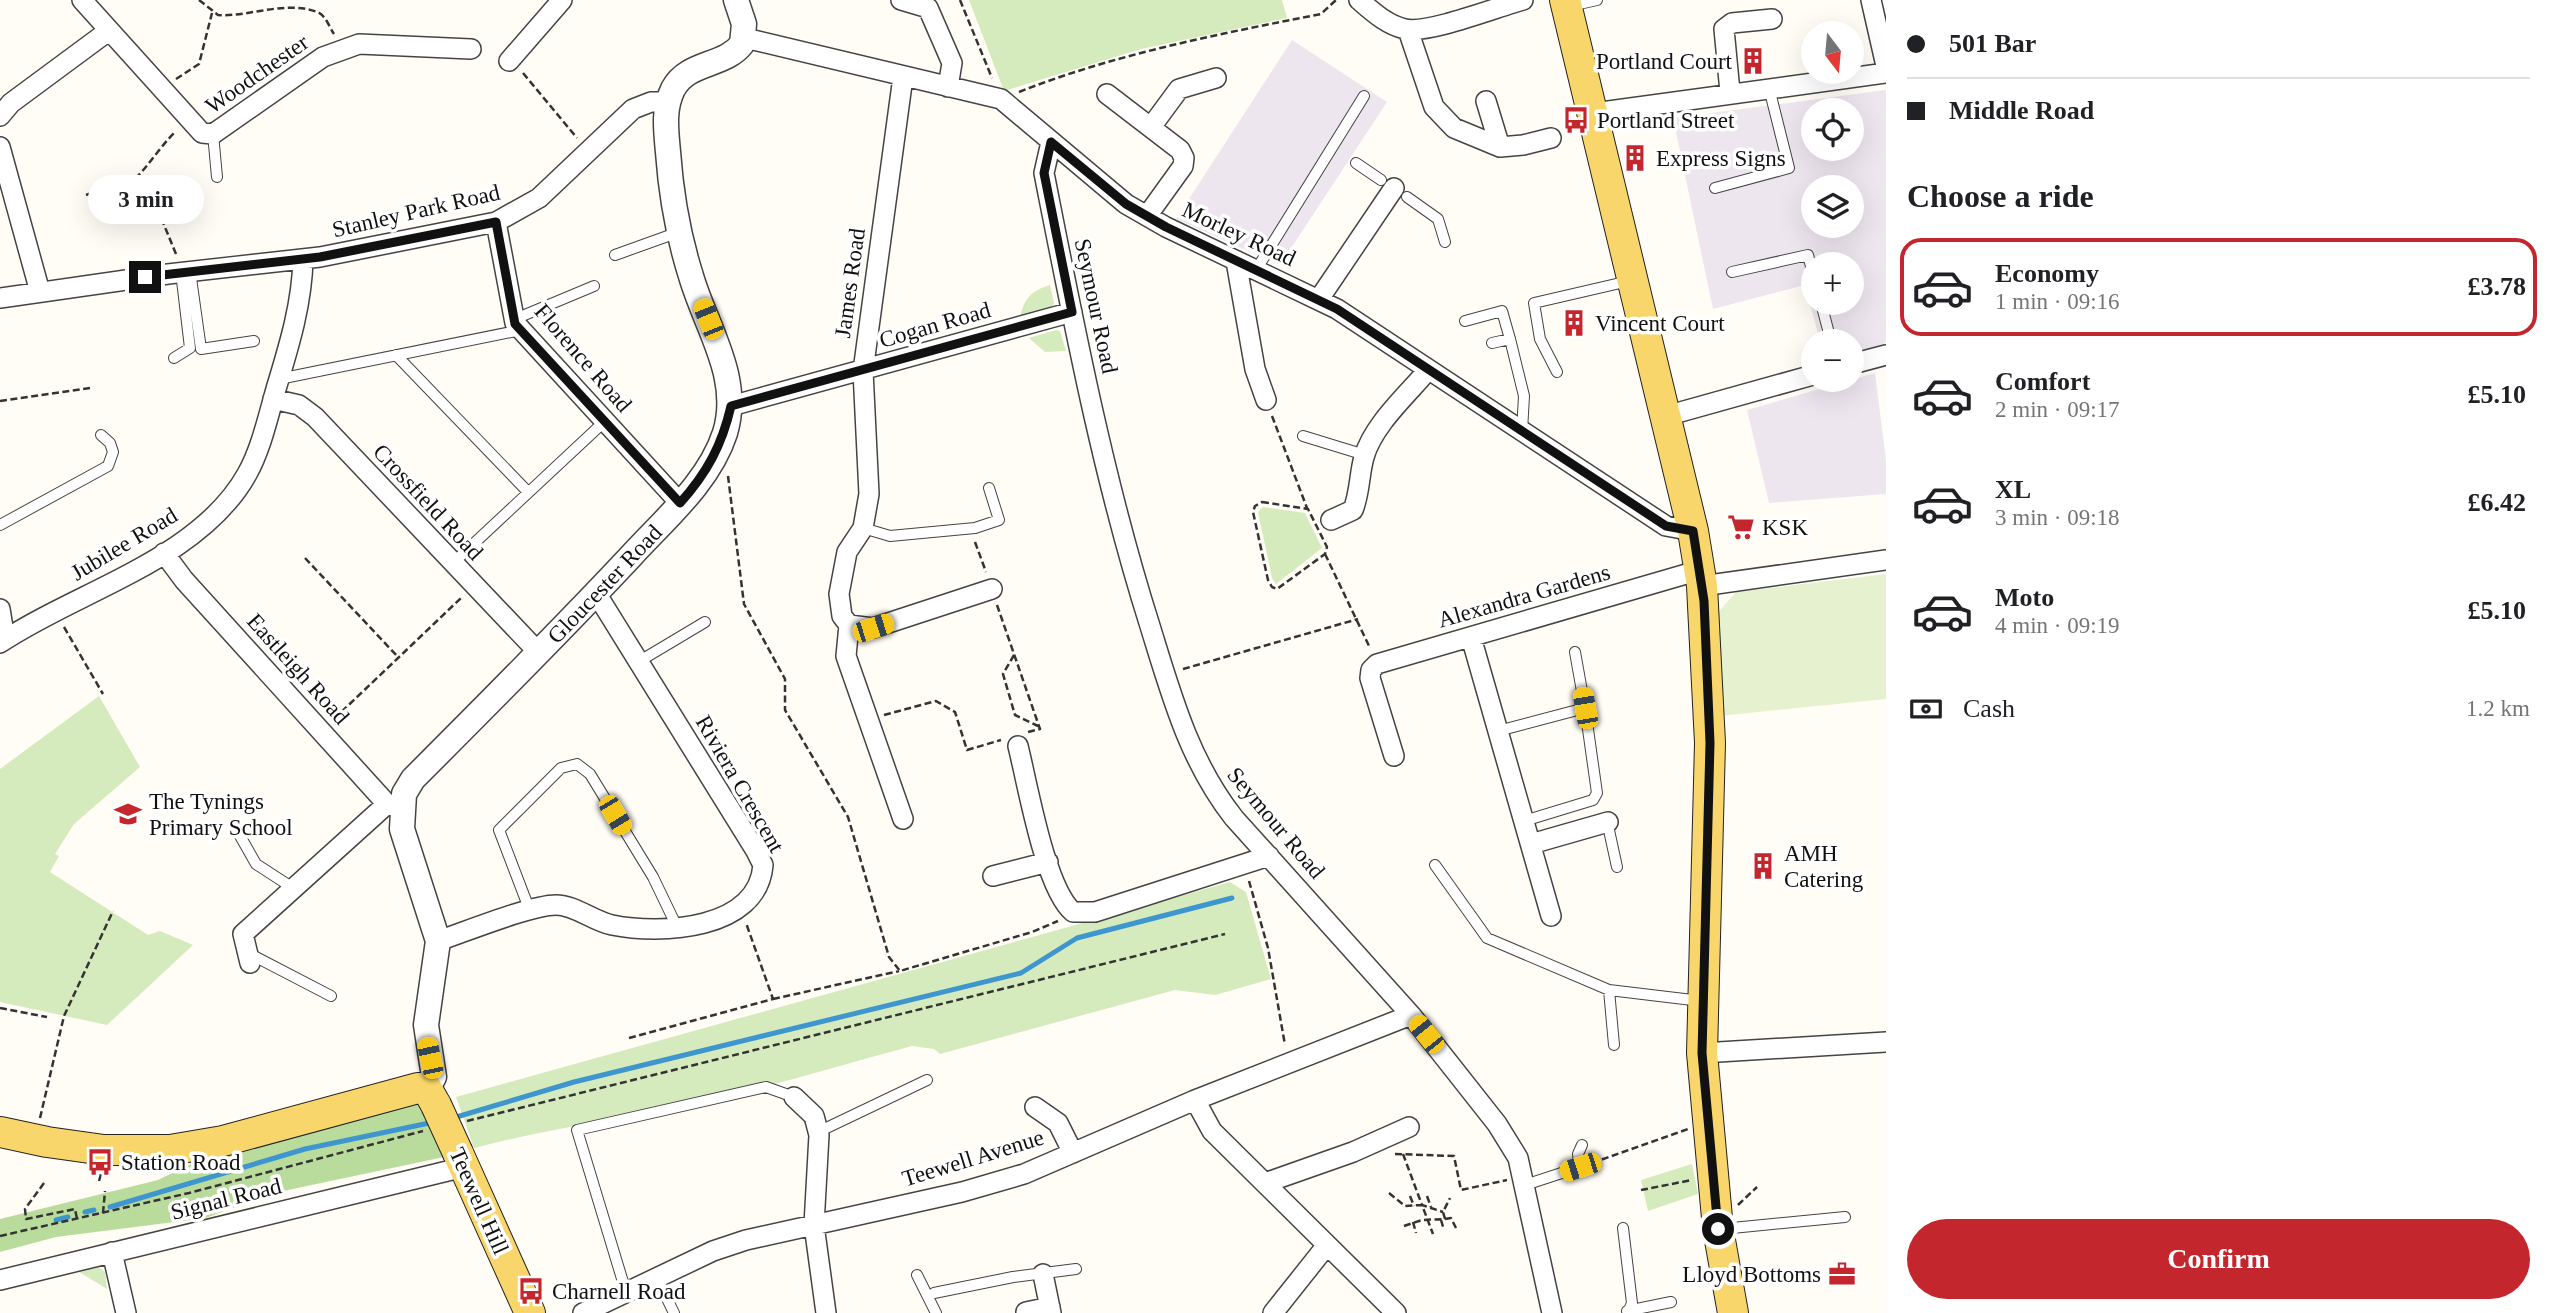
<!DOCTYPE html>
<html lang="en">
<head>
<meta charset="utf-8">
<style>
  :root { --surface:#fff; --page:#f2f2f2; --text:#202124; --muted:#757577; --line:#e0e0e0; --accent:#c4262e }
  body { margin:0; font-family:"Times New Roman",serif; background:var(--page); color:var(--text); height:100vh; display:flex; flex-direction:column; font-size:26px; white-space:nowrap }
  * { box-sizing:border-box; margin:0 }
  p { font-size:23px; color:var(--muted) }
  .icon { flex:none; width:38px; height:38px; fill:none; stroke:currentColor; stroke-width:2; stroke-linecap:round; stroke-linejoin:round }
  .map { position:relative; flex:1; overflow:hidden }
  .panel { display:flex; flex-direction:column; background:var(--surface); width:665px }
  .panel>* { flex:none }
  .banner { display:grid; align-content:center; height:154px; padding:0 21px; background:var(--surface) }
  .needle { width:46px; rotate:164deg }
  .fabs { position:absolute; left:1801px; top:21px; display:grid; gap:14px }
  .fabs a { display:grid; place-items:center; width:63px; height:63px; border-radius:50%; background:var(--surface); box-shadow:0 7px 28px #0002; font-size:35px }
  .end { position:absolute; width:32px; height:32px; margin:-16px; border:9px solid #111; background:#fff; box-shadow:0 0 0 4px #fff }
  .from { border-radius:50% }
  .bubble { position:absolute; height:49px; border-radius:24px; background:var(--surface); box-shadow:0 7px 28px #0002; font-size:23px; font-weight:600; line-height:49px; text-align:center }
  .car { position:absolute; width:21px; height:42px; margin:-21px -10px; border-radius:9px; box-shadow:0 0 5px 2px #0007; background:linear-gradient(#f5c518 24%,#345 0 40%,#f5c518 0 76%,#345 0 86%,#f5c518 0) }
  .banner b { display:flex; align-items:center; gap:24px; height:66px; font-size:26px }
  .banner b+b { border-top:2px solid var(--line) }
  .banner i { width:18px; height:18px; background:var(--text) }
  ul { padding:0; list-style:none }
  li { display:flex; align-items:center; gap:21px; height:98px; margin:0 14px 10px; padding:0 7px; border:4px solid transparent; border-radius:21px }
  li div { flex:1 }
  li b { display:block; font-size:26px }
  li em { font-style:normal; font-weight:600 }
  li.selected { border-color:var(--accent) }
  li>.icon { width:63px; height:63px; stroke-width:1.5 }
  h2 { padding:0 21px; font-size:32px; line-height:84px }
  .pay { display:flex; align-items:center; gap:18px; height:77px; padding:0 21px; font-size:26px }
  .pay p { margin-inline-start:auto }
  .button { display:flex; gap:14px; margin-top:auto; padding:14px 21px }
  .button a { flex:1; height:80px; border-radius:42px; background:var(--accent); color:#fff; font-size:28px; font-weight:600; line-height:80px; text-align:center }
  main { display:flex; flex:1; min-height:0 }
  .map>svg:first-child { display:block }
  .industrial { fill:#eee6ef; fill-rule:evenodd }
  .green { fill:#d5ebbd }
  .forest { fill:#b9dc9c }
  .pitch { fill:#e6f2cf }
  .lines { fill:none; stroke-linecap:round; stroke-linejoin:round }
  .stream { stroke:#3f96cf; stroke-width:5 }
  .service-casing { stroke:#444; stroke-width:12 }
  .minor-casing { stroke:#444; stroke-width:22 }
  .tertiary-casing { stroke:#444; stroke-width:27 }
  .primary-casing { stroke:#222; stroke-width:32 }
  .path { stroke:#333; stroke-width:2.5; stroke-dasharray:7 3.5; stroke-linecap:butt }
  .service { stroke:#fff; stroke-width:10 }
  .minor { stroke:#fff; stroke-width:19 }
  .tertiary { stroke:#fff; stroke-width:24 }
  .primary { stroke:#f9d66b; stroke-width:30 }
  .primary-bridge-casing { stroke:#222; stroke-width:32; stroke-linecap:butt }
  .primary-bridge { stroke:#f9d66b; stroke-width:30 }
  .route { stroke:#111; stroke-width:9 }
  .labels { text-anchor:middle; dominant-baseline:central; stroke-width:7; stroke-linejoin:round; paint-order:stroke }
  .poi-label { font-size:23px; fill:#111; stroke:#fff; text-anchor:start }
  .street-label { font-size:23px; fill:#111; stroke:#fff }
</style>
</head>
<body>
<main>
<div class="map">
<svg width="1886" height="1313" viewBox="0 0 1886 1313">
  <rect width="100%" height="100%" fill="#fffdf5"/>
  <path class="industrial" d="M1292,40L1387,102L1280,265L1176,219Z
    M1886,90V343L1852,355V341H1820L1805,285L1713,309L1673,118ZM1813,110H1852V149H1813ZM1813,187H1852V226H1813ZM1813,264H1852V303H1813Z
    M1875,373L1886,461V494L1769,503L1747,410Z"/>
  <path class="green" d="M969,0H1282L1287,18L1141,49L1004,91Z
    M1050,285L1054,303L1051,309L1020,318C1024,298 1031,291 1050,285Z
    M1056,330L1060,331L1066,351L1045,352L1029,338Z
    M1263,507L1305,513L1322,548L1276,584L1272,578L1258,512Z
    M99,696L140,767L74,824L55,854L59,856L50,872L148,935L160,931L193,945L107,1025L0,1002V769Z
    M1230,882L1246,892L1271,979L1215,995L1175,990L940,1054L934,1049L912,1046C848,1063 785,1083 720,1097C638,1116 555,1127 474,1148L456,1097Z
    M1692,1164L1698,1194L1648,1211L1641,1180Z
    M98,1266L105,1272L107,1289L76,1270Z"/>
  <path class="forest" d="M416,1101L429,1105L449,1156L269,1194L206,1218L56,1237L0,1252V1219L158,1180L207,1156Z"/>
  <path class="pitch" d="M1886,574V699L1719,716L1715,616L1736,592Z"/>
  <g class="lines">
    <path class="stream" d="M453,1118L574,1082L1021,973L1077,938L1232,898
      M110,1207L305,1149L434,1122
      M85,1212L94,1210
      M56,1220L68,1217"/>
    <defs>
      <path id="service" d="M1570,6L1597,0
        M213,134L217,177
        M1356,163L1381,180
        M1715,188L1789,168L1769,88
        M1407,197L1438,219L1445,242
        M615,255L679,232
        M1256,270L1364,96
        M190,271L201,349L254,341
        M1732,272L1808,255L1813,274
        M1821,303L1831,341
        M515,319L594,286
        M1465,321L1502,311L1510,339
        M1492,343L1510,339L1524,396L1522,431
        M396,355L528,492
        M174,358L190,348L181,272
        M1557,372L1540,339L1534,303L1629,281
        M279,379L521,330
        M1303,436L1365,455
        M0,525L108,466L113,452L110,443L101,435
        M863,528L890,536L975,528L999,520L989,488
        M453,563L605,421
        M1575,652L1585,708
        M638,662L705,622
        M1498,731L1585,708L1597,793L1593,800L1524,821
        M1607,821L1617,867
        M235,827L256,864L293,888
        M1435,865L1487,938L1609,990L1701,1001
        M530,911L499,830L561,768L577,764L590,774L653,877L677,927
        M248,953L331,996
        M1609,990L1614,1045
        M818,1132L927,1080
        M1525,1185L1580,1167L1578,1154L1582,1145
        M1623,1228L1632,1303L1629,1310
        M1722,1229L1845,1217
        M917,1275L936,1313
        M657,1278L674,1313
        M626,1292L577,1130L766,1087L794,1097
        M934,1293L1013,1277L1076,1269
        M1627,1311L1671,1302"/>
      <path id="minor" d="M82,0L202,133L213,134L323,57L359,44L471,49
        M901,0L928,8L952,63L948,87
        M1359,0C1373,12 1387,25 1405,29C1429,34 1497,7 1523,0
        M1871,0L1886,66
        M1408,30L1434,107L1454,128L1500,147L1523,145L1551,138
        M745,38L1001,99L1126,204L1166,227L1337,309L1666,526L1693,531
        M509,61L562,0
        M903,77L863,371L869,494L863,528L847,552L839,594L842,616L849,625L846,656L903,819
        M1730,92L1724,29L1732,23L1772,19
        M1107,94L1180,150L1184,158L1183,166L1147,216
        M1486,101L1500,147
        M1594,113L1886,73
        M0,116L11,103L107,32
        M1151,127L1179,89L1216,78
        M1051,142L1044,173C1074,325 1103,478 1150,626C1171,694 1189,761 1234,818L1411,1015L1497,1124L1518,1158L1552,1313
        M0,147L40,292
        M496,222L515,323L680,503
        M1236,261L1255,369L1266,400
        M0,298L168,274L320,257L496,222L539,198L633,109L651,102H667
        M1319,299L1394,188
        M1852,364L1886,355
        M273,399L299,405L315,417L539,653
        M731,406L1072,312
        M1666,416L1813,375
        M1331,520L1353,510C1360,493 1359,475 1364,457C1373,425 1407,395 1428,370
        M164,553L184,580L387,804L403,808
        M1702,586L1886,560
        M0,609L5,639
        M849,625L873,628L992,589
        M1471,637L1551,916
        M0,643C77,591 199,560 247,474C261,449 268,417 276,389C289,346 302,304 303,259
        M1018,746C1028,786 1045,888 1073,912H1095L1269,856
        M1394,756L1370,678L1371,670L1377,664L1700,570
        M1531,844L1608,822
        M993,876L1048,862
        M438,941C465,932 531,905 556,905C575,905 593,921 612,925C661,935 758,930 763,865L756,851L596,593
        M250,963L243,934L387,804
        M1702,1053L1886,1042
        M794,1097L814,1116L819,1135L814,1225L826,1313
        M1195,1100L1212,1131L1396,1313
        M1035,1107L1058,1123L1073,1153
        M1265,1183L1353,1152L1409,1127
        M112,1252L126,1313
        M1043,1274L1051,1313
        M0,1280L464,1167
        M1026,1312L1050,1307
        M583,1313L713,1251L746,1240L962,1192L1024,1174L1195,1100L1411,1015
        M1273,1313L1327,1245"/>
      <g id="tertiary">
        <path id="s1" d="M427,1089L434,1077L426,1025L438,941L402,829L404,794L413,779C487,705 561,631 632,555C666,518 709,482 725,433C742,377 706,328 691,276C678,235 671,194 668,152C666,130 663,109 673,89C688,61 724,67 742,44L744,24L736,0"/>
      </g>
      <path id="primary" d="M1565,0L1693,531L1702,586L1710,743L1702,1053L1718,1229L1733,1313
        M0,1132L47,1142L104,1150H170L223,1141L418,1088L427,1089L436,1105
        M458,1153L530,1313"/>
    </defs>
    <use href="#service" class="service-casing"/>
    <use href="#minor" class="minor-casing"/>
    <use href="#tertiary" class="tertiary-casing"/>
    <use href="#primary" class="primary-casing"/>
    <path class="path" d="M199,0L218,15C250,17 285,0 317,12C326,15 329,27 334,34
      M960,0L992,78
      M523,73L577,138
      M176,79L199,64L212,13
      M1019,92C1115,54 1219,34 1321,14L1336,0
      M86,195L137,177
      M176,254L162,220L137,177C151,162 161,146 176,131
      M0,401L90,388
      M1272,416L1307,508
      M728,476L744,604L785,679V710L848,817L889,957L900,971L1032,932L1058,921
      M1262,502L1308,509L1327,547L1325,554L1277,589L1272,587L1268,580L1253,512L1255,506Z
      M975,542L986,572
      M1325,554L1370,648
      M305,558L398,657
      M997,605L1040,729L1028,732
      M64,627L103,694
      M1014,655L1003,674L1015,715L1038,726
      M1183,669L1358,619
      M884,715L936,701L955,712L967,750L1001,740
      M334,719L461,598
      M1249,881L1268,948L1285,1045
      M773,999L899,971
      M0,1008L47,1017
      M629,1038L773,999L746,923
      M40,1118L64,1016L113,911
      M467,1121L1225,934
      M1395,1154L1454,1156L1461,1190L1507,1180
      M1403,1154L1422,1205L1443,1212
      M1592,1163L1688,1129
      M99,1181L101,1174
      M44,1183L25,1209L26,1219L75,1209L77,1219
      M1641,1190L1692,1180
      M1389,1193L1405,1206L1422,1205L1433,1234
      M1410,1196L1414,1206
      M1427,1196L1431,1207
      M1738,1205L1757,1187
      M103,1213L105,1191
      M1445,1219L1451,1218L1456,1228
      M1441,1220L1444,1230
      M1413,1222L1416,1233
      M1404,1226L1422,1220L1445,1219L1443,1212L1450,1198
      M0,1236L189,1193L423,1131"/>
    <use href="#service" class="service"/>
    <use href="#minor" class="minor"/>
    <use href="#tertiary" class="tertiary"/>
    <use href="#primary" class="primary"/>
    <defs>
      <path id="primary-bridge" d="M436,1105L458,1153"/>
    </defs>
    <use href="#primary-bridge" class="primary-bridge-casing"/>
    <use href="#primary-bridge" class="primary-bridge"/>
  </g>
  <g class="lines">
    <path class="route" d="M145,277L320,257L496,222L515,324L680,503C707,473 722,445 731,406L1072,312L1044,173L1051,142L1126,204L1166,227L1337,309L1666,526L1693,531L1704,601L1710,743L1702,1053L1718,1229"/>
  </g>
  <defs>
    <symbol id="building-bare" viewBox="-9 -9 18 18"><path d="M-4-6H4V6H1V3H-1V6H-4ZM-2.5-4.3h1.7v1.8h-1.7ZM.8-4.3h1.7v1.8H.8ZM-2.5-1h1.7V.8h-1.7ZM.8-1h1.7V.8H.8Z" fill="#c4262e" stroke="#fff" stroke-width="2.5" paint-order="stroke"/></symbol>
    <symbol id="bus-bare" viewBox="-9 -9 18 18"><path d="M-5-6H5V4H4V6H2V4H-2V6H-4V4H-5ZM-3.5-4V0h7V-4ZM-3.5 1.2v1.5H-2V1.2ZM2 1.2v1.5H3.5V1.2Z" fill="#c4262e" stroke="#fff" stroke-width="2.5" paint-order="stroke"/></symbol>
    <symbol id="supermarket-bare" viewBox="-9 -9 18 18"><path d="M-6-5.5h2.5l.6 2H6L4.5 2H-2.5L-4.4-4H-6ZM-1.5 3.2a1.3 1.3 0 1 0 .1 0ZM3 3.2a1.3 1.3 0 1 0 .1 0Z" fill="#c4262e" stroke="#fff" stroke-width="2.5" paint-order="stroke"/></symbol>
    <symbol id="school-bare" viewBox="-9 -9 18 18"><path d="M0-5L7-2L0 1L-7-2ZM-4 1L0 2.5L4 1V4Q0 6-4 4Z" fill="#c4262e" stroke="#fff" stroke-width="2.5" paint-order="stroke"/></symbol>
    <symbol id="office-bare" viewBox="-9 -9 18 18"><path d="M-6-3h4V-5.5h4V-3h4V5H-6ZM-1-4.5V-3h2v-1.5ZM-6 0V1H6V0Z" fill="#c4262e" stroke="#fff" stroke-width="2.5" paint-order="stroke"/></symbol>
  </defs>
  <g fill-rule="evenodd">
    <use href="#building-bare" x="1734" y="42" width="38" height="38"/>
    <use href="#bus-bare" x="1557" y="101" width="38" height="38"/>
    <use href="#building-bare" x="1616" y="139" width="38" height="38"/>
    <use href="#building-bare" x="1555" y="304" width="38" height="38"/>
    <use href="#supermarket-bare" x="1722" y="508" width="38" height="38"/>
    <use href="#school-bare" x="109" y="795" width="38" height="38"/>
    <use href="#building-bare" x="1744" y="847" width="38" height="38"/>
    <use href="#bus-bare" x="81" y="1143" width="38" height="38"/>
    <use href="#office-bare" x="1823" y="1255" width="38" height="38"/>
    <use href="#bus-bare" x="512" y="1272" width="38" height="38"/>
  </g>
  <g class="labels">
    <g class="poi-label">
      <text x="1732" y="61" text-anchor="end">Portland Court</text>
      <text x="1597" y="120">Portland Street</text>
      <text x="1656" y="158">Express Signs</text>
      <text x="1595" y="323">Vincent Court</text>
      <text x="1762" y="527">KSK</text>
      <text x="149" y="801">The Tynings<tspan x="149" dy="26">Primary School</tspan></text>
      <text x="1784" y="853">AMH<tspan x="1784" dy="26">Catering</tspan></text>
      <text x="121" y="1162">Station Road</text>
      <text x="1821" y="1274" text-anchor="end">Lloyd Bottoms</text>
      <text x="552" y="1291">Charnell Road</text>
    </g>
    <g class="street-label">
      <text transform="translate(257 74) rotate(-35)">Woodchester</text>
      <text transform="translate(416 211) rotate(-13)">Stanley Park Road</text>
      <text transform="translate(1239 234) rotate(25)">Morley Road</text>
      <text transform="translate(850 283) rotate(-82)">James Road</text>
      <text transform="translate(1096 306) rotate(78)">Seymour Road</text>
      <text transform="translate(935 325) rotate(-16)">Cogan Road</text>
      <text transform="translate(583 358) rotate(49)">Florence Road</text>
      <text transform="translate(428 502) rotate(47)">Crossfield Road</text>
      <text transform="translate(124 544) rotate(-31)">Jubilee Road</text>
      <text stroke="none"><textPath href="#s1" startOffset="595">Gloucester Road</textPath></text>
      <text transform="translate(1524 596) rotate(-16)">Alexandra Gardens</text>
      <text transform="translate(298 669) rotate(48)">Eastleigh Road</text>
      <text transform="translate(740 784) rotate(60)">Riviera Crescent</text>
      <text transform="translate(1276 823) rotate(50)">Seymour Road</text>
      <text transform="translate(973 1158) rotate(-17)">Teewell Avenue</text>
      <text transform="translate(226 1199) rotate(-14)">Signal Road</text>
      <text transform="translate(479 1201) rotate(66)">Teewell Hill</text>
    </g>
  </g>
</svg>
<div class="fabs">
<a><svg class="needle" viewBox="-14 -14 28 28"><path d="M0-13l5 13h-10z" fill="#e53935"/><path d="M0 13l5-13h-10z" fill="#757577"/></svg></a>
<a><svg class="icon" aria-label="locate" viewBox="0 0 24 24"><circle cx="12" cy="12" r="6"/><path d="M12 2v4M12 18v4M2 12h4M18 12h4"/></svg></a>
<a><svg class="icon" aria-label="layers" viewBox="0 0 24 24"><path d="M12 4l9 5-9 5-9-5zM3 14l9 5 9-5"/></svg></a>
<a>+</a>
<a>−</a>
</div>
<i class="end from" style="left:1718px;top:1229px"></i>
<i class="end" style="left:145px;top:277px"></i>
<div class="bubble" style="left:88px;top:175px;width:116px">3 min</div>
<i class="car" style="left:708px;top:319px;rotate:338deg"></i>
<i class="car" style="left:873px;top:628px;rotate:72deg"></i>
<i class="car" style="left:1585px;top:708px;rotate:350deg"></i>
<i class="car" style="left:615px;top:815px;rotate:149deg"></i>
<i class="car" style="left:1426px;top:1034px;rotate:321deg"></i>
<i class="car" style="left:430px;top:1058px;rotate:348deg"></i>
<i class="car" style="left:1580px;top:1167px;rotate:252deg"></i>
</div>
<section class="panel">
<div class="banner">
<b><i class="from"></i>501 Bar</b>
<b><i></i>Middle Road</b>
</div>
<h2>Choose a ride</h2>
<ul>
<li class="selected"><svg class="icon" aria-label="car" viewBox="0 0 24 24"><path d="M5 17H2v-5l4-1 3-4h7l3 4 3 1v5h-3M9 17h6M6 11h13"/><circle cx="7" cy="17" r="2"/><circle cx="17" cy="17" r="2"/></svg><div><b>Economy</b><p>1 min · 09:16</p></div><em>£3.78</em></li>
<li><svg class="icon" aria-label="car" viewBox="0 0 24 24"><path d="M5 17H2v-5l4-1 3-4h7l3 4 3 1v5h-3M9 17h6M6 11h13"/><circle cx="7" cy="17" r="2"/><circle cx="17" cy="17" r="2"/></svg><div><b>Comfort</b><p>2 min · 09:17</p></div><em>£5.10</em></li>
<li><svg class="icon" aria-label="car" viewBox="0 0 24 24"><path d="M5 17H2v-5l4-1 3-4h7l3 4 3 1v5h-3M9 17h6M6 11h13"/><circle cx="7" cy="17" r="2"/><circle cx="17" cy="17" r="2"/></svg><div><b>XL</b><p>3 min · 09:18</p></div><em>£6.42</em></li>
<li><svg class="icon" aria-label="car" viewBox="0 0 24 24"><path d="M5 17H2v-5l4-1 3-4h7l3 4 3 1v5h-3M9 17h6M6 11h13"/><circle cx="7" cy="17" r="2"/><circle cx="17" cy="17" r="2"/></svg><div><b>Moto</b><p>4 min · 09:19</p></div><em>£5.10</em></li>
</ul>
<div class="pay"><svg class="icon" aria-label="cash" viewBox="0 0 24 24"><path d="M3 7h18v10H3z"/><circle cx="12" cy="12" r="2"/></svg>Cash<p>1.2 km</p></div>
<div class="button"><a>Confirm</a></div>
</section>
</main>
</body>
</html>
